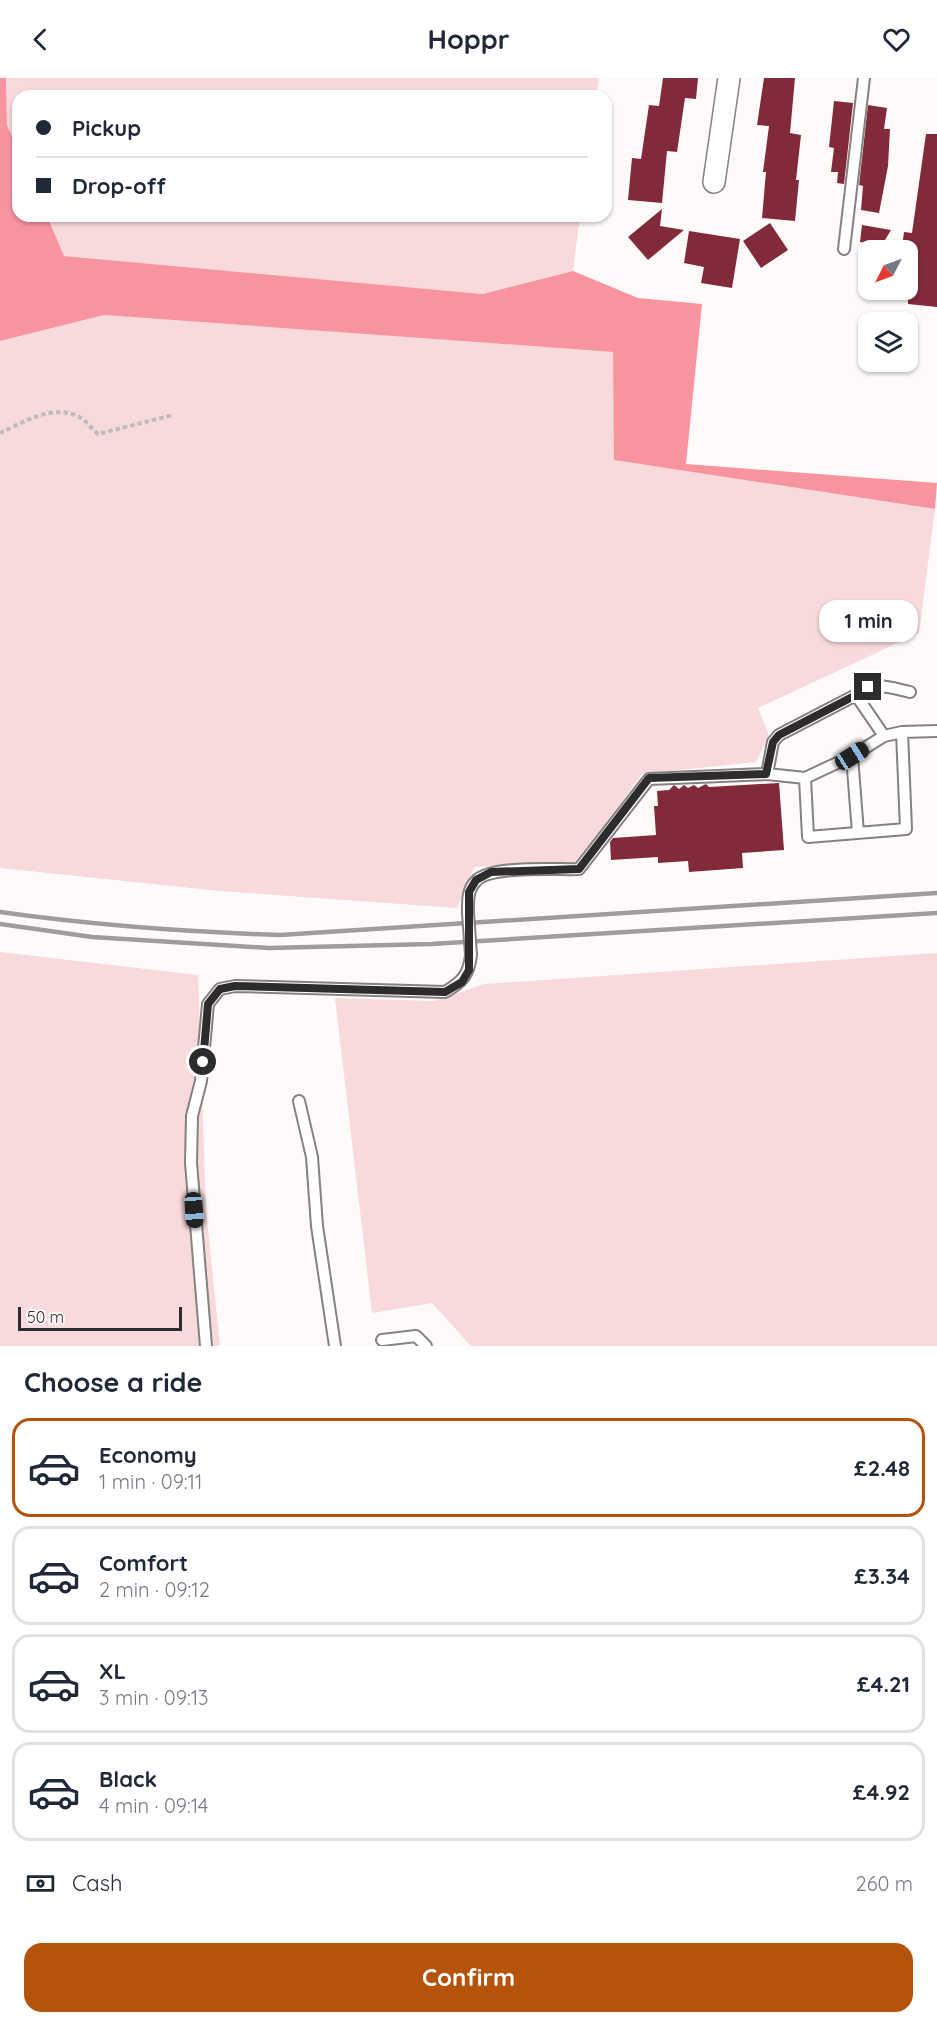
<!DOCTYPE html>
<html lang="en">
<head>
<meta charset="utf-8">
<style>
  :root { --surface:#fff; --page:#f2f2f3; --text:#1f2937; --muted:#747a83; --line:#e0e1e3; --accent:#b45309 }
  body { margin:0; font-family:Quicksand,sans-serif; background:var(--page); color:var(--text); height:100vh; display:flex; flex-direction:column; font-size:22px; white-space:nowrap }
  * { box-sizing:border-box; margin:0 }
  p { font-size:20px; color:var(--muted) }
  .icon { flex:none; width:33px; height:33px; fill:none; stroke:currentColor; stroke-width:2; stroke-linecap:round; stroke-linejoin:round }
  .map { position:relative; height:1268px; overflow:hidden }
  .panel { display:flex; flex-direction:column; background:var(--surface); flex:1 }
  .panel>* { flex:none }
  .banner { position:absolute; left:12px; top:12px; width:600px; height:132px; border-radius:18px; box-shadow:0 2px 4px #0004; display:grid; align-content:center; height:132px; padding:0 24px; background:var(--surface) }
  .needle { width:39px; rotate:228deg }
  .fabs { position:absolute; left:858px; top:162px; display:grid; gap:12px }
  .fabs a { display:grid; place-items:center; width:60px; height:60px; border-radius:12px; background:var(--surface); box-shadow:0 2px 4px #0004; font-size:30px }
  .scale { position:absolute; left:18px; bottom:15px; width:164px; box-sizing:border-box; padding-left:6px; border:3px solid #2d2b2b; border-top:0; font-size:16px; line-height:21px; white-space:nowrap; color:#2d2b2b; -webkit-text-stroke:4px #fffafa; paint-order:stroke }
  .end { position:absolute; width:27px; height:27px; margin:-14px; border:8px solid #2d2b2b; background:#fff; box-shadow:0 0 0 3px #fff }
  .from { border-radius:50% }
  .bubble { position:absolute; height:42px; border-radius:18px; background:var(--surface); box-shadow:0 2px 4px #0004; font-size:20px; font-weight:700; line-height:42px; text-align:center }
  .car { position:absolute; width:18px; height:36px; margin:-18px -9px; border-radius:8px; box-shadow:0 0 4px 2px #0007; background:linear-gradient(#222 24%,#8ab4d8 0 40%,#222 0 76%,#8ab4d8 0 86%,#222 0) }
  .banner b { display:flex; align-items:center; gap:21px; height:57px; font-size:22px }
  .banner b+b { border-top:2px solid var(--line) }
  .banner i { width:15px; height:15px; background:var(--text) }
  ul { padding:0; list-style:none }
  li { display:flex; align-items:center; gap:18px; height:99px; margin:0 12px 9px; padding:0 12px; border:3px solid var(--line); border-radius:18px }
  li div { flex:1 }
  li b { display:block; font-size:22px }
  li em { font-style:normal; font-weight:700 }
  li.selected { border-color:var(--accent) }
  li>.icon { width:54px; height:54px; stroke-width:1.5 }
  h2 { padding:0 24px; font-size:27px; line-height:72px }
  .pay { display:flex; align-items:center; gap:15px; height:66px; padding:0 24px; font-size:22px }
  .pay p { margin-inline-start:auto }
  .button { display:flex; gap:12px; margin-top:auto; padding:12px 24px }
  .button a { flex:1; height:69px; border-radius:18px; background:var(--accent); color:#fff; font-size:24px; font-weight:700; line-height:69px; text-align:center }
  header { display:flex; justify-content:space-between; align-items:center; height:78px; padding:0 24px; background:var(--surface); font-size:27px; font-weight:700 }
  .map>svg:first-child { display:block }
  .green { fill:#f8d9dc }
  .forest { fill:#f794a0 }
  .building { fill:#812a3a }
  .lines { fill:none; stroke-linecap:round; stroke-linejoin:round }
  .service-casing { stroke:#858181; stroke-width:14 }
  .minor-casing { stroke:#858181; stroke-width:24 }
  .path { stroke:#c0bcbc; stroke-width:4; stroke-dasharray:4.5 3; stroke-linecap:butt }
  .service { stroke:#fff; stroke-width:10 }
  .minor { stroke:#fff; stroke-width:21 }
  .rail { stroke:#9f9c9c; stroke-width:4.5 }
  .service-bridge-casing { stroke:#858181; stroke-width:14; stroke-linecap:butt }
  .service-bridge { stroke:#fff; stroke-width:10 }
  .route { stroke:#2d2b2b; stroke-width:8 }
</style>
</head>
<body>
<header><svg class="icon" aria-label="back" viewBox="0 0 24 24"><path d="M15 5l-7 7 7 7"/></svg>Hoppr<svg class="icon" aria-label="heart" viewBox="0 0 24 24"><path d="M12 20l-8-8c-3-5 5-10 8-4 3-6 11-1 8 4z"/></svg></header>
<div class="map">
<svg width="937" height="1268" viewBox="0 0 937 1268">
  <rect width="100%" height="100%" fill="#fffafa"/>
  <path class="green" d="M6,0H599L596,18H18V72L7,47Z
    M47,138H580L573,193L483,216L64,178Z
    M104,237L614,274V382L935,431L919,555L758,630L769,657L756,684L642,696L577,786L474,789L457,830L220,813L0,790V263Z
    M0,874L198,897L206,1131L220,1268H0Z
    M937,875V1268H471L432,1225L372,1235L335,920L434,923L485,906Z"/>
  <path class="forest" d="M0,0H6L7,47L18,72V138H47L64,178L483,216L573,193L638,220L702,226L686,386L937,405L935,431L614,382L613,274L104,237L0,263Z"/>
  <path class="building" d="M663,0H698L696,21L685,20L677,74L667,73L662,125L628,122L632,80L641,81L649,27L659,28Z
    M764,0H795L790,55L801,57L796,102H799L795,143L762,140L766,94H763L769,48L757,47Z
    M834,23L853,25L844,106L837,105L838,94H831L834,70L829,69Z
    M868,27L887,30L884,51H890L888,88L879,135L861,132L863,108L859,107Z
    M926,56H937V229L908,226V171L902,170L904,154L912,155Z
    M662,131L660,148L684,152L648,182L628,159Z
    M770,145L788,172L761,190L743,163Z
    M862,147L891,152L882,167L860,164Z
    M689,153L740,161L732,210L701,205L704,189L684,185Z
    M779,705L784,772L742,775L743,790L689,794L688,783L658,785V779L611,782L610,764L613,760L656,757L654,728H658L657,713L669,712L674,707L679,711L684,707L688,710L694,707L698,710L706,706L709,709Z"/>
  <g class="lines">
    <defs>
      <path id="service" d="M844,171L864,0
        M856,617C876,603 887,609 910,614
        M902,654L906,751L808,759L805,700L852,678L884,658L902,654L937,653
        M852,678L858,755
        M805,700L767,696L773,664L779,657L856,617L884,658
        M468,835C468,824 467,812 476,803C490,787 556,792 579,791L649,701L767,696
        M299,1023L312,1079L317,1148L335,1268
        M382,1262L416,1258L426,1268
        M206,1268L191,1085L192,1038L201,1003L208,926L220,911L235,908L445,914C462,904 469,897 471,877"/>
      <path id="minor" d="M714,104L729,0"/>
    </defs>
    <use href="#service" class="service-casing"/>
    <use href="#minor" class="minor-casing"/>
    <path class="path" d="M0,355C22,345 52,326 77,338C85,341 91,350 98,356L173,337"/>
    <use href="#service" class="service"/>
    <use href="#minor" class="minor"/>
    <path class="rail" d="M0,834C93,847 186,854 280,857L937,815
      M0,846L92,859L269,870L431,866L937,835"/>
    <defs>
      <path id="service-bridge" d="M468,835L471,877"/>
    </defs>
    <use href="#service-bridge" class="service-bridge-casing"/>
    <use href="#service-bridge" class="service-bridge"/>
  </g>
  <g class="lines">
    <path class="route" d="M203,984L208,926L220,911L235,908L445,914L462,904L469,892V814L476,802L491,794L579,791L649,700L766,696L773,664L779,657L856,617L868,609"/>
  </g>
</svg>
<div class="fabs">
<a><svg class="needle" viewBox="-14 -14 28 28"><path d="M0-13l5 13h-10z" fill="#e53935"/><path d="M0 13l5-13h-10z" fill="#747a83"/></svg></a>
<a><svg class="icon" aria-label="layers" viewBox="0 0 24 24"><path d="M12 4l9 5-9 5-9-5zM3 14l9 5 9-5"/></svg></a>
</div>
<div class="scale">50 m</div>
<i class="end from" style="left:203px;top:984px"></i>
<i class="end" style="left:868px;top:609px"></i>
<div class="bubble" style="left:819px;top:522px;width:99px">1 min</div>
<i class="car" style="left:852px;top:678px;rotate:58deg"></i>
<i class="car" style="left:194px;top:1132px;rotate:176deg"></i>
<div class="banner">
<b><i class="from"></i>Pickup</b>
<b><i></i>Drop-off</b>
</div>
</div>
<section class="panel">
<h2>Choose a ride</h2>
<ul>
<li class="selected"><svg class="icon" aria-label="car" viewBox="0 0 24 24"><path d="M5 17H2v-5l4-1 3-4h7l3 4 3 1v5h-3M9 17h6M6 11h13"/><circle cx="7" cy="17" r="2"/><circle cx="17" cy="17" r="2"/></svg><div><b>Economy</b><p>1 min · 09:11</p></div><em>£2.48</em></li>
<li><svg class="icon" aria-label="car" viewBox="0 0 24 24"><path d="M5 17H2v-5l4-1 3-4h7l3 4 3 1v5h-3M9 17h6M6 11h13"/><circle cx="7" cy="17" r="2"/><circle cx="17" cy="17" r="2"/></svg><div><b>Comfort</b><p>2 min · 09:12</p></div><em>£3.34</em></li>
<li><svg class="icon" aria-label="car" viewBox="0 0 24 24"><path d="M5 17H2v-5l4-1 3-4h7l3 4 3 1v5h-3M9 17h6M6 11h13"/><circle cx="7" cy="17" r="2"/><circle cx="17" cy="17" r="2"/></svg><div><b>XL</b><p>3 min · 09:13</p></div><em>£4.21</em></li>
<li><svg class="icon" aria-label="car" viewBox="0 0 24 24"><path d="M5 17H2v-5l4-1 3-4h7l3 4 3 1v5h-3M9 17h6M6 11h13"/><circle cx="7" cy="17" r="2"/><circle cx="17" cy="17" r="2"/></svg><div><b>Black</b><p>4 min · 09:14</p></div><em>£4.92</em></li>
</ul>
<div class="pay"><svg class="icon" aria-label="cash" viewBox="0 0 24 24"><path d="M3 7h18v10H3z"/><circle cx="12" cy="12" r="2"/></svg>Cash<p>260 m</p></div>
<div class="button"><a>Confirm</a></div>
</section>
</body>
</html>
